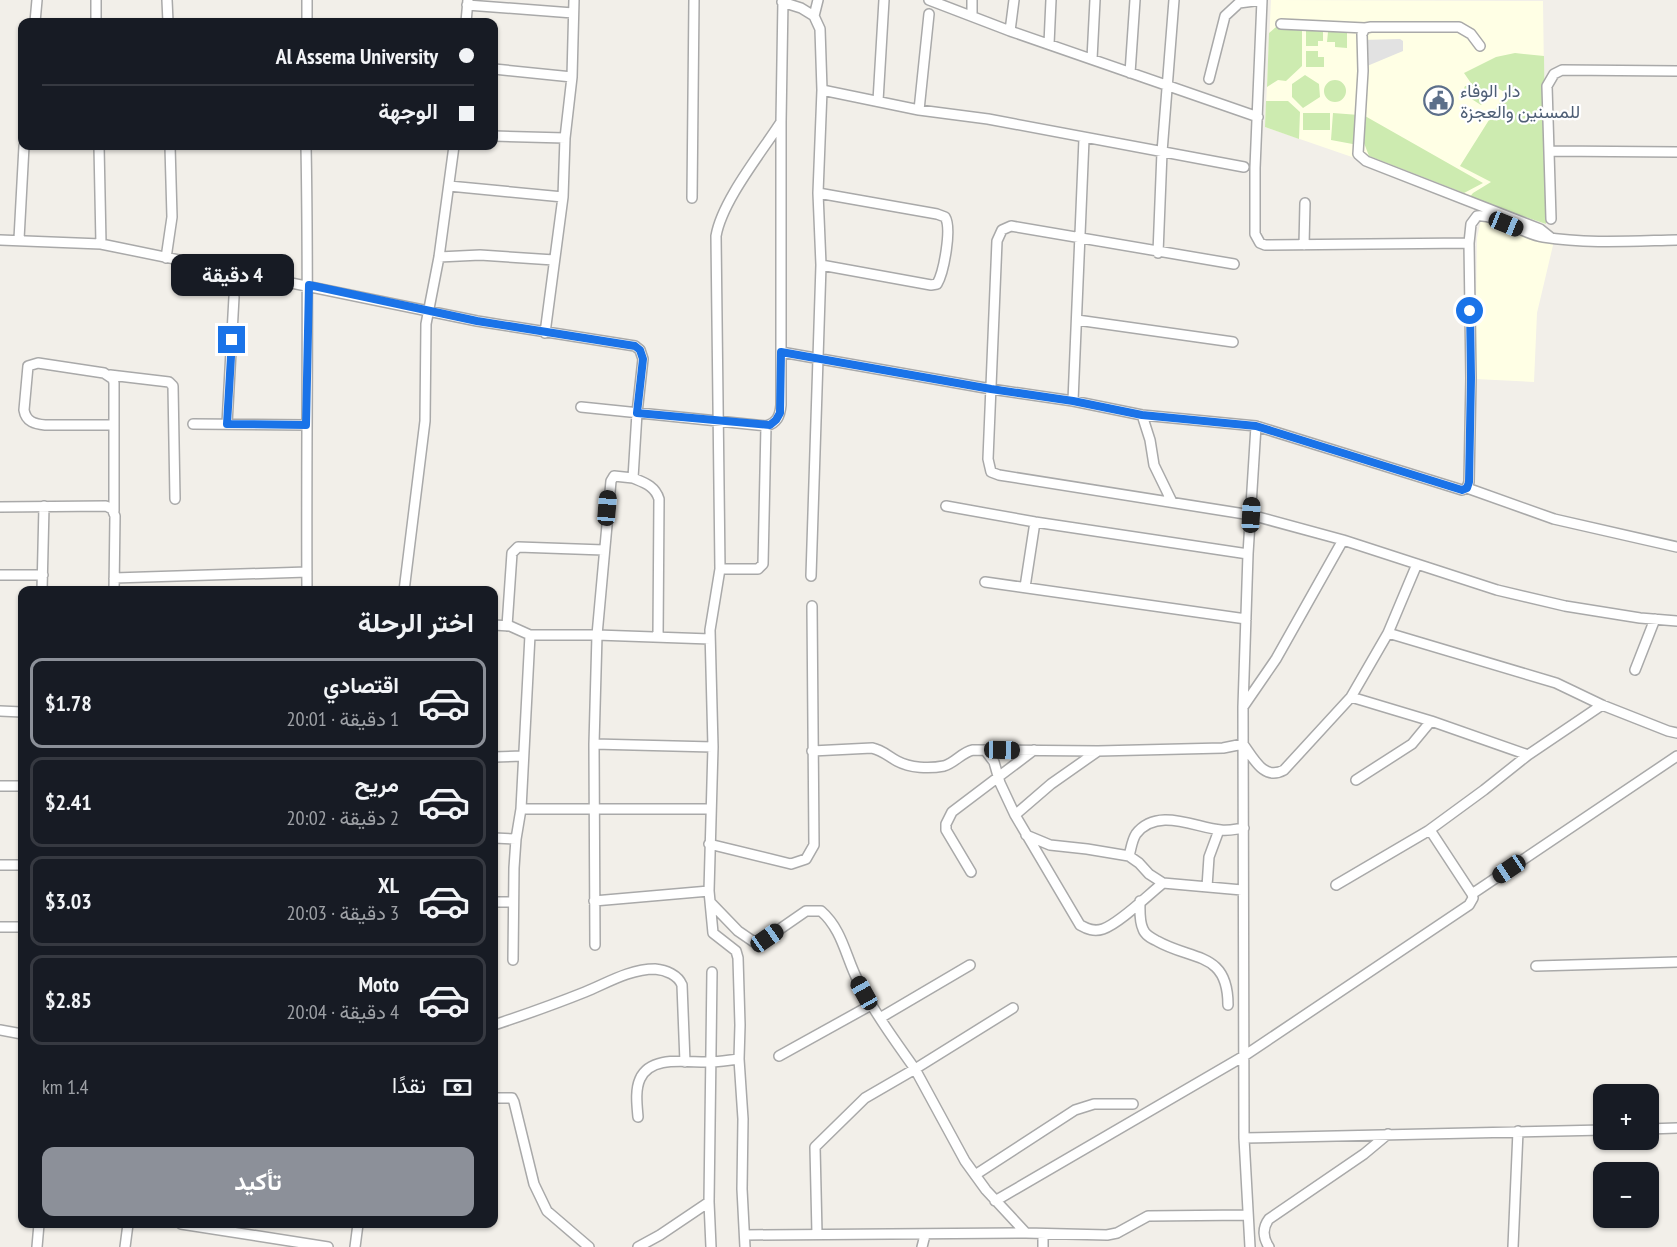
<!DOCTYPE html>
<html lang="ar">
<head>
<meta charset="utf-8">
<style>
  :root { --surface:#171b24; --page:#20242c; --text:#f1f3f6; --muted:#9ea1a6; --line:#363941; --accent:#8c9099 }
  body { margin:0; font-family:"PT Sans Narrow",Vazirmatn,sans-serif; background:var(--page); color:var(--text); direction:rtl; height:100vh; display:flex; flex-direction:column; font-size:22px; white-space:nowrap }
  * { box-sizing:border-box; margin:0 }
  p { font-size:20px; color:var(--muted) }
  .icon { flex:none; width:33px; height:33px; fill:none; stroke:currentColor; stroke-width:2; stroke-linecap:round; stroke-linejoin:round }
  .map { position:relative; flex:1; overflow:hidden; direction:ltr }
  .side { position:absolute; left:18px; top:586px; width:480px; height:642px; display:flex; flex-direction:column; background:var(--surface); border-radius:12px; box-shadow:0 2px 4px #0004; direction:rtl }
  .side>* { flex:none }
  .top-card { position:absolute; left:18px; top:18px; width:480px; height:132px; border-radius:12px; box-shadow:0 2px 4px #0004; direction:rtl; display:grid; align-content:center; height:132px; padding:0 24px; background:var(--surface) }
  .fabs { position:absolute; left:1593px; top:1084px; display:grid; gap:12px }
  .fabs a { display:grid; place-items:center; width:66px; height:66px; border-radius:12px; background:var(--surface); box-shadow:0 2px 4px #0004; font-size:30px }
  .end { position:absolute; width:27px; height:27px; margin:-14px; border:8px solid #1a73e8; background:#fff; box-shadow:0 0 0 3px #fff }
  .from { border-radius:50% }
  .bubble { position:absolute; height:42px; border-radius:12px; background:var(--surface); box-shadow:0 2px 4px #0004; font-size:20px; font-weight:700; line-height:42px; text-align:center; direction:rtl }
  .car { position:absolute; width:18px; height:36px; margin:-18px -9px; border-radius:8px; box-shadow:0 0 4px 2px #0007; background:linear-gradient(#222 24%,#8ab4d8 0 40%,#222 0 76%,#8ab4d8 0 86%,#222 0) }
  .top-card b { display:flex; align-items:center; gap:21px; height:57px; font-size:22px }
  .top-card b+b { border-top:2px solid var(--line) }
  .top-card i { width:15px; height:15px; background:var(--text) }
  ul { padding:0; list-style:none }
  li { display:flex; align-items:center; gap:18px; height:90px; margin:0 12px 9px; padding:0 12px; border:3px solid var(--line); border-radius:12px }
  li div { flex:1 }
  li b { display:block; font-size:22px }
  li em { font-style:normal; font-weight:700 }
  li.active { border-color:var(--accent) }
  li>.icon { width:54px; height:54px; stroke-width:1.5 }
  h2 { padding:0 24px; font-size:27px; line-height:72px }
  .pay { display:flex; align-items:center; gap:15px; height:66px; padding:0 24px; font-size:22px }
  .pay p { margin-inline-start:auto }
  .button { display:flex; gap:12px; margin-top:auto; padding:12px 24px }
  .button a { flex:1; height:69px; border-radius:12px; background:var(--accent); color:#fff; font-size:24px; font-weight:700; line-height:69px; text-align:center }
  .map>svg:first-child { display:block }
  .education { fill:#ffffe5 }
  .grass { fill:#cdebb0 }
  .parking { fill:#e2e2e2 }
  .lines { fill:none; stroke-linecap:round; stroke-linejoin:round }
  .minor-casing { stroke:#a9a9a9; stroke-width:12 }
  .minor { stroke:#fff; stroke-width:9 }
  .route { stroke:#1a73e8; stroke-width:8 }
  .labels { text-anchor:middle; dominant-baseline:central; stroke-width:4.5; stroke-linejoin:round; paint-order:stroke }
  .service-label { font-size:18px; fill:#4e5e75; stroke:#fff; text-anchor:start }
</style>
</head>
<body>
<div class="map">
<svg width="1677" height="1247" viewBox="0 0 1677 1247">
  <rect width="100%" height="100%" fill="#f2efe9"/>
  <path class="education" d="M1271,0L1543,1L1546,224L1265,127Z
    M1481,220L1554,241L1537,313L1534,382L1475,379L1477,238Z"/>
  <path class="grass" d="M1276,27L1302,29V66L1286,81L1278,80L1267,87L1269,33Z
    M1306,30H1323V41H1318V46H1306Z
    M1347,31V48L1335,47V42H1327L1328,32Z
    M1306,51H1318V57H1324V67H1306Z
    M1515,53L1544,56L1546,224L1469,198L1473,193L1491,182L1460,166L1506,93L1494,86L1481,105L1462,93L1465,86H1473L1464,73L1496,57Z
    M1305,75L1319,84L1320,97L1303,108L1292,97V84Z
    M1324 91a11 11 0 1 1 22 0a11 11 0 1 1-22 0Z
    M1266,101H1288L1300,112L1299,139L1265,127Z
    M1303,113H1330V130H1303Z
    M1333,113L1359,115L1358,145L1331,140Z
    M1365,116L1483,183L1464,193L1369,156L1364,143Z"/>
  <path class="parking" d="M1400,39L1403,41V51L1360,69L1361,40Z"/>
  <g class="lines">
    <defs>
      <path id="minor" d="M96,0V22
        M167,0L168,22
        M929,0L1010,31L1258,117
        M782,2L801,8L814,16L820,29L822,90L818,193L821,265L811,576
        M467,5L573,13
        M814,16L818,0
        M972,16V0
        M35,22L37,0
        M307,22V0
        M466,22L468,0
        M1281,24L1365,28
        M1010,31L1014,0
        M1049,44L1051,0
        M1480,46L1471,34L1459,27H1371L1365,28L1362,34L1363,71L1358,154L1366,161L1540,229L1550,237
        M1092,59L1095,0
        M494,69L572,77
        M1130,73L1135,0
        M1209,79L1225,16L1239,3L1262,0L1255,168V234L1260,243L1265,245L1469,243
        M822,90L919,110L988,119L1244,167
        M878,101L884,0
        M919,110L929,14
        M494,136L565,138
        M99,146L101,244
        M306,146C309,294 306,442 307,591
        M1549,151L1677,152
        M449,186L563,197
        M818,193L937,214L945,217C952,228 944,272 937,284L931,285L821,265
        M692,198L694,0
        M1551,219L1547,86L1554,74L1562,70L1677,71
        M19,239L24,146
        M0,240L101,244L477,321L635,346L640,350L643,359L637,413L633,478L614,476L611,481L597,635L594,744L595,945
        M1304,245L1305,203
        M1158,253L1162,152L1174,0
        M439,257L480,255L554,260
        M166,258L172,217L170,146
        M1234,264L1011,226L1002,230L997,241L988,459L991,472L999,475L1251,515L1343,540L1497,590L1565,606L1640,618L1677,621
        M1077,320L1233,342
        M545,333L563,197L565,138L572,77L574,0
        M781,352L991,389L1073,401L1142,415L1256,426L1462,490L1467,488L1469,482L1471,378L1469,243L1471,224L1477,216C1497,214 1522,234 1543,237C1587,244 1632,241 1677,240
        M110,375L169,382L173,386L175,499
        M1073,401L1084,139
        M581,407L766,426C777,423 780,416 781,405V122L783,0
        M1142,415L1150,440L1154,465L1172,502
        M193,424L306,425
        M227,424L234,297
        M633,478C645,483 655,486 659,499L658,637
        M1467,488L1554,519L1677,547
        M946,506L1035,522L1248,554
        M0,507L106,506L112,509L115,516L114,591
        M114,511V383L113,379L104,373L38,363L28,366L24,410C26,422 35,424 45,425H114
        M720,569H758L763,564L766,426
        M0,575H43
        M114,578L307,572
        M985,582L1246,619
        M1025,587L1035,522
        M42,591L44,506
        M404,591L425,421L426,324L439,257L454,146
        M494,625L510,626L530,635H597L710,639
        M507,626L512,553L518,547L604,550
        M1388,633L1556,683L1602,705L1668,731L1677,733
        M1635,670L1655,619
        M1351,697L1431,721L1528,755
        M1243,707L1276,659L1343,540
        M0,711L22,712
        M594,744L713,747
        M985,750L994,762L1000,783L1015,815L1080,925C1087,929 1094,932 1103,929C1120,923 1148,895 1163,883
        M812,751L872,748C882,750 888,756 897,761C910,768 929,769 944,766C955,763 962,752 973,750L1098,751L1223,748L1243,744C1254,759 1264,781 1284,770L1351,697L1388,633L1417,564
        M494,757L523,756
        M1356,780L1412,744L1431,721
        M0,786H22
        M521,809H710
        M1015,815L1051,784L1098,751
        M1026,835L1050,845L1087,849L1129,856L1139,863L1149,874L1163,883L1242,890
        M494,838L516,839
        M709,844L791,864L806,859L814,845L812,606
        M1129,856C1131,849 1132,840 1136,834C1157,807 1194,827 1221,830C1229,831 1236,829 1244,828
        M0,865H22
        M971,872L946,830V824L952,812L1034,750
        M1336,885L1428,831L1484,790L1528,755L1602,705
        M1207,887L1209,857L1219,830
        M1472,894L1677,756
        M594,901L709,891
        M1140,901C1140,910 1139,921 1143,929C1145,935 1151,938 1157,941C1192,961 1228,951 1228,1005
        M494,902H513
        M710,902L738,931L754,942L767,938L806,911H821C843,930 846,959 859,983C875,1013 895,1041 915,1069L1013,1008
        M0,927H22
        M513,960L514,868L516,839L521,809L530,635
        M1536,966L1677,962
        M880,1018L970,965
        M494,1025C524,1015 555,1004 585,992C607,983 630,969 655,969C666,970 678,975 682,985L685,1062
        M0,1030L22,1034
        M779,1056L871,1005
        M494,1098H512L514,1102L534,1184L547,1211L589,1247
        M638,1117C637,1105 635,1090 640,1079C651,1054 689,1063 710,1062C720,1062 729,1060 739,1059
        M1648,1129L1677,1128
        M1244,1138L1604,1130
        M975,1175L1075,1110L1094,1104H1133
        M995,1201L1244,1056L1469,905L1473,898L1472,894L1430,830
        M709,1202L712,972
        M181,1224L328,1247
        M817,1234L815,1147L865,1098L915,1069L965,1161L986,1190L1026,1233
        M1043,1234V1247
        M745,1235L1026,1233L1107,1235L1117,1233L1148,1216L1248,1215
        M37,1247L39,1224
        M125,1247L128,1224
        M355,1247L358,1224
        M638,1247L660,1235L709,1202L711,1247
        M745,1247L742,1189L743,1119L739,1059L740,1025L738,958L736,951L713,933L709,891L713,747L710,630L720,569L716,236C722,201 761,153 781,122
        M922,1247L925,1235
        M1250,1247L1244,1138L1243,707L1248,554L1256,426
        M1269,1247C1263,1238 1262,1228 1269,1219L1364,1154L1388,1134
        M1513,1247L1518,1131"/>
    </defs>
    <use href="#minor" class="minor-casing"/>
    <use href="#minor" class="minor"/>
  </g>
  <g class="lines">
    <path class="route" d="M232,340L227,424L306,425L309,285L477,321L635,346L640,350L643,359L637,413L770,425L776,420L780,413L781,352L991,389L1073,401L1142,415L1256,426L1462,490L1467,488L1469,482L1471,378L1470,311"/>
  </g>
  <defs>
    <symbol id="civic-ring" viewBox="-11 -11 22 22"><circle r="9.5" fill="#fff" stroke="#5c6f8a" stroke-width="1.5"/><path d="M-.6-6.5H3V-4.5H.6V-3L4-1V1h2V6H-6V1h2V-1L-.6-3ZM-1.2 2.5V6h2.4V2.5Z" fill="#5c6f8a"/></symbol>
  </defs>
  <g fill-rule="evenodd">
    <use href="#civic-ring" x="1422" y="84" width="33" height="33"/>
  </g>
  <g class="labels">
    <g class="service-label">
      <text x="1460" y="90">دار الوفاء<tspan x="1460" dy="21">للمسنين والعجزة</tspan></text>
    </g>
  </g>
</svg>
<div class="fabs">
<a>+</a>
<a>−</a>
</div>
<i class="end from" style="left:1470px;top:311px"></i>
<i class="end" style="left:232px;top:340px"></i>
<div class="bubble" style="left:171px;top:254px;width:123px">4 دقيقة</div>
<i class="car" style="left:1506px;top:224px;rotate:112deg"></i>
<i class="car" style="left:607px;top:508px;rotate:5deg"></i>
<i class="car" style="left:1251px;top:515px;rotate:3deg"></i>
<i class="car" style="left:1002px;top:750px;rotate:91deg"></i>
<i class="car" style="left:1509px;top:869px;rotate:236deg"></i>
<i class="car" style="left:767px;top:938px;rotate:55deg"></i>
<i class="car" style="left:864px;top:993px;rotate:331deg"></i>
<div class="top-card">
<b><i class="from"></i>Al Assema University</b>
<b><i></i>الوجهة</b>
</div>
<section class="side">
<h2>اختر الرحلة</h2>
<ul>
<li class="active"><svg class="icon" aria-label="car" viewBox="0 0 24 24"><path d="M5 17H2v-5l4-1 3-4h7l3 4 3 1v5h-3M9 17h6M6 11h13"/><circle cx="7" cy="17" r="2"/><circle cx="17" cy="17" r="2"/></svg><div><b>اقتصادي</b><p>1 دقيقة · 20:01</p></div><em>$1.78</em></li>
<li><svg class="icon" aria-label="car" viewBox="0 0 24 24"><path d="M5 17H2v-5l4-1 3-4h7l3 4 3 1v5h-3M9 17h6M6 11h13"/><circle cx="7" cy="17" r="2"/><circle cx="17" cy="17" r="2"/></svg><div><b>مريح</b><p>2 دقيقة · 20:02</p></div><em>$2.41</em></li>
<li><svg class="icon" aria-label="car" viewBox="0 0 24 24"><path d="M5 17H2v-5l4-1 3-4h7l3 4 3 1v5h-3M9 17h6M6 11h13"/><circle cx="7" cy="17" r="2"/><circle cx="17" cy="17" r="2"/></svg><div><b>XL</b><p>3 دقيقة · 20:03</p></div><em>$3.03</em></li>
<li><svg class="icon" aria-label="car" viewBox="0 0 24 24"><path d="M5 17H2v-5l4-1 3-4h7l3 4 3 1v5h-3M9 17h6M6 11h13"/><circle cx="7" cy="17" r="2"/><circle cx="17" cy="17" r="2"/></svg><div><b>Moto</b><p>4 دقيقة · 20:04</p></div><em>$2.85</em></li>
</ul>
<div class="pay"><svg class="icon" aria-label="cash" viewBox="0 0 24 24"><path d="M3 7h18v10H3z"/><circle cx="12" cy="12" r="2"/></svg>نقدًا<p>1.4 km</p></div>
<div class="button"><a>تأكيد</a></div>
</section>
</div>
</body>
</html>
